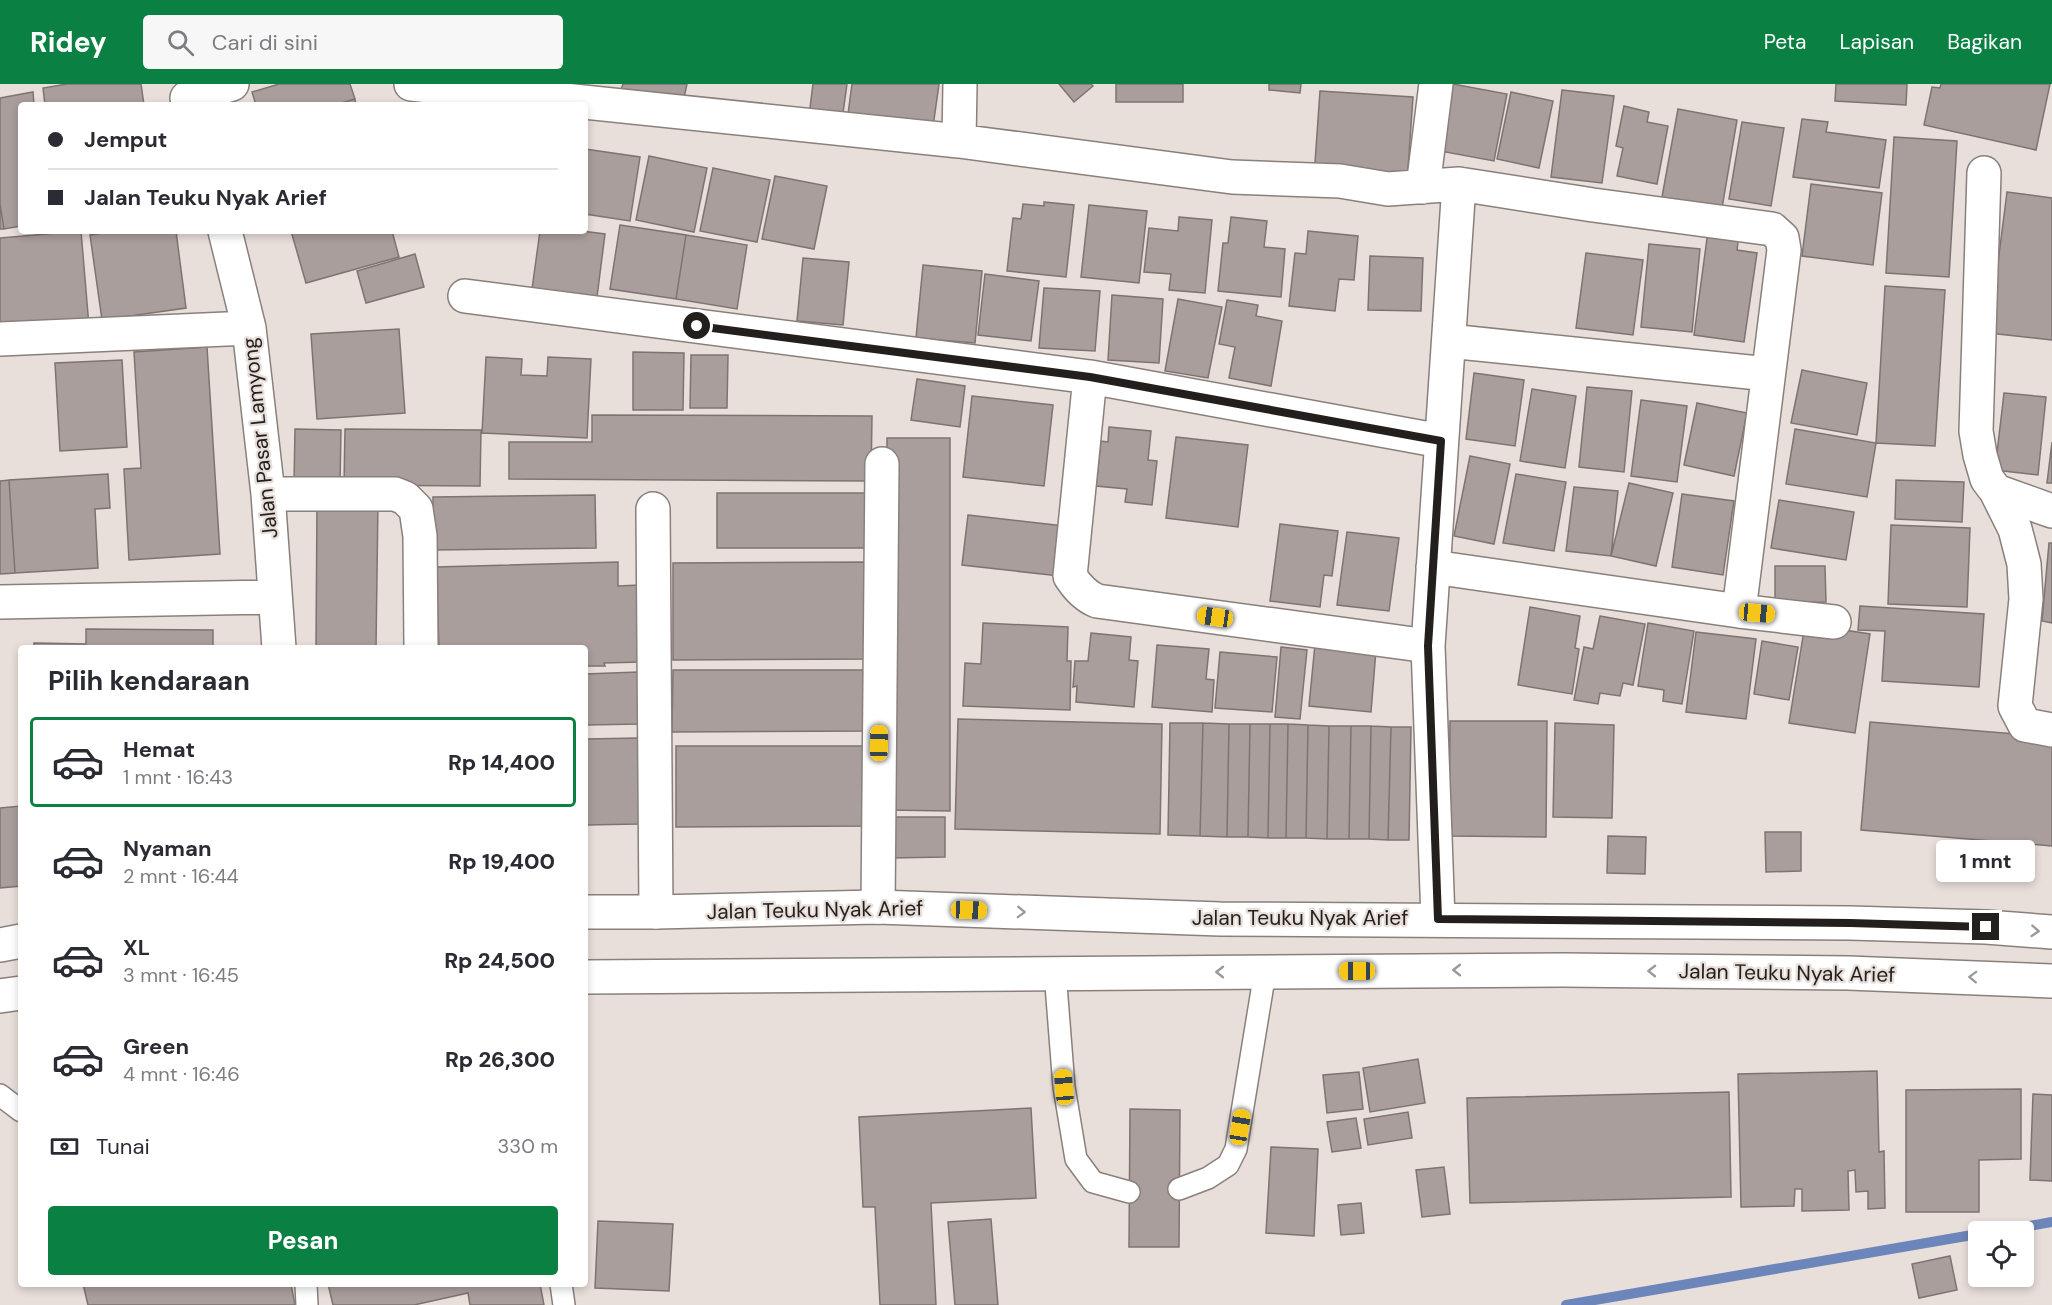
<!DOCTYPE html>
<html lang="id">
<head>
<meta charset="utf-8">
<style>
  :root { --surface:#fff; --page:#f7f7f7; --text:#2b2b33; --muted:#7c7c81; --line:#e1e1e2; --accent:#0b8043 }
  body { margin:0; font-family:"DM Sans",sans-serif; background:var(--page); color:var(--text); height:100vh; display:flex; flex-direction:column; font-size:22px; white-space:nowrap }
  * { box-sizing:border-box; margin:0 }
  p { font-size:20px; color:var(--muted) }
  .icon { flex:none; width:33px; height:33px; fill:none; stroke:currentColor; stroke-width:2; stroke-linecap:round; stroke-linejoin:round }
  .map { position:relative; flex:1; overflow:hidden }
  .sheet { position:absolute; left:18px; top:561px; width:570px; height:642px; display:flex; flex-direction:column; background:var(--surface); border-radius:6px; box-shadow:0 3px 9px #0003 }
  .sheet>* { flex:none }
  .top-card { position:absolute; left:18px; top:18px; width:570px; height:132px; border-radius:6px; box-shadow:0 3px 9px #0003; display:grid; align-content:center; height:132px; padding:0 30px; background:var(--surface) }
  .fabs { position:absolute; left:1968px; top:1137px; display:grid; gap:12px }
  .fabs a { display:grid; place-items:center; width:66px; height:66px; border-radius:6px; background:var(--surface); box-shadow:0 3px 9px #0003; font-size:30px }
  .end { position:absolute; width:27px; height:27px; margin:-14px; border:8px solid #231f1d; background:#fff; box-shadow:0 0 0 3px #fff }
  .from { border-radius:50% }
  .bubble { position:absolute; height:42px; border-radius:6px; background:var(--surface); box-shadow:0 3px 9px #0003; font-size:20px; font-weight:800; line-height:42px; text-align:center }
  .car { position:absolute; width:18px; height:36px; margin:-18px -9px; border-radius:8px; box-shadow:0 0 4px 2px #0007; background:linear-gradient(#f5c518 24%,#345 0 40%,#f5c518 0 76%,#345 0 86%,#f5c518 0) }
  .top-card b { display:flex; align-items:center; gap:21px; height:57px; font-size:22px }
  .top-card b+b { border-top:2px solid var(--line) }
  .top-card i { width:15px; height:15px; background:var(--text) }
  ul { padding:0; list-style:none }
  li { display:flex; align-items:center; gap:18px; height:90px; margin:0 12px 9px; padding:0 18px; border:3px solid transparent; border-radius:6px }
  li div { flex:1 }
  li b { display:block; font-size:22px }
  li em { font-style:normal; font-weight:800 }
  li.active { border-color:var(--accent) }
  li>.icon { width:54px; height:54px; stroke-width:1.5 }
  h2 { padding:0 30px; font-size:27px; line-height:72px }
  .pay { display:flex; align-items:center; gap:15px; height:66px; padding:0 30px; font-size:22px }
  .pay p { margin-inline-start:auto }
  .action { display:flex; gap:12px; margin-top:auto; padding:12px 30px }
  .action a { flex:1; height:69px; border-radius:6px; background:var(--accent); color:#fff; font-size:24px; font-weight:800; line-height:69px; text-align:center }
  header { display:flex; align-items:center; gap:36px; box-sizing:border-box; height:84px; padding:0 30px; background:var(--accent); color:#fff }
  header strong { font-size:28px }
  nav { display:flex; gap:33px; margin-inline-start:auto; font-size:21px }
  .search { width:420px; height:54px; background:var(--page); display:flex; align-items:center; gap:15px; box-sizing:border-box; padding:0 21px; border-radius:6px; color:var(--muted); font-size:22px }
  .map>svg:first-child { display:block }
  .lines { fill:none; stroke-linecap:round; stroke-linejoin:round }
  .stream { stroke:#6c85ba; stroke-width:10 }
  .building { fill:#a99e9c; stroke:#7d7472; stroke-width:1.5 }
  .lane-casing { stroke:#89807c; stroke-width:24 }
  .street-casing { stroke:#89807c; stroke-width:36 }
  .secondary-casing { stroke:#89807c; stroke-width:36 }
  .lane { stroke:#fff; stroke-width:21 }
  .street { stroke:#fff; stroke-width:33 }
  .secondary { stroke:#fff; stroke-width:33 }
  .oneway { stroke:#9c9a99 }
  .route { stroke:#231f1d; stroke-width:8 }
  .labels { text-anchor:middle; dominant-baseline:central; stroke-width:4.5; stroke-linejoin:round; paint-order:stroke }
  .street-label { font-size:21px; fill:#231f1d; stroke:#e8deda }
</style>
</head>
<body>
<header>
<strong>Ridey</strong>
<div class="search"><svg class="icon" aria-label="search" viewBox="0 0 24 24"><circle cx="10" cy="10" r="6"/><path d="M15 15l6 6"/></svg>Cari di sini</div>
<nav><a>Peta</a><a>Lapisan</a><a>Bagikan</a></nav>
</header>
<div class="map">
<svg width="2052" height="1221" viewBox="0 0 2052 1221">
  <rect width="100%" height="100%" fill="#e8deda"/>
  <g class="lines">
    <path class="stream" d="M1995,1148L2052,1138
      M1566,1221L1978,1150"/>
  </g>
  <path class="building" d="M67,0H141L144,21H45L43,4Z
    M279,0H350L355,15L335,21H256L252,8Z
    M623,0H687L683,18L621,6Z
    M813,0H847L842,36L809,32Z
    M852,0H939L933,43L848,30Z
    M1059,0H1091L1093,2L1074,18Z
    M1116,0H1183V18H1116Z
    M1269,0H1301L1300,9L1269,6Z
    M1453,0L1507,10L1494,77L1440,67Z
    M1836,0H1907L1906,21L1835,17Z
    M1941,0H2050L2036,66L1924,41L1932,3L1940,4Z
    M1562,6L1614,12L1602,99L1551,93Z
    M1320,7L1413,13L1407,99L1314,93Z
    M33,8L34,21H21V142L4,145L0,120V14Z
    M1511,8L1553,17L1539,84L1497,75Z
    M355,15L356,21H335Z
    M1624,22L1649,28L1647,38L1668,42L1657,100L1617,92L1623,64L1616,62Z
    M1678,25L1737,36L1722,124L1662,113Z
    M1802,35L1828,38L1826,48L1886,56L1879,104L1793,93Z
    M1742,38L1784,44L1771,122L1729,115Z
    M1894,53L1957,57L1949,193L1886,189Z
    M585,65L640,73L630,137L585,130Z
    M649,72L707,84L694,148L636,136Z
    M713,84L770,96L757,158L700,147Z
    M775,92L827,102L814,165L762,155Z
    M1811,100L1882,109L1873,181L1802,172Z
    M2007,108L2052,114V256L1989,249Z
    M1044,118L1074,121L1066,193L1007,187L1013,134L1021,135L1023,120L1044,122Z
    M0,120L4,145H0Z
    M1089,121L1147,127L1139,199L1081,193Z
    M1179,133L1212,136L1205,209L1169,206L1171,190L1144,188L1149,144L1178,147Z
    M1231,133L1267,137L1264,163L1285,165L1281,213L1218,207L1223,159H1228Z
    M620,141L686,151L676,215L610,205Z
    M81,147L89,242L0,250V154Z
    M116,147H176L186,224L102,236L90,151Z
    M291,147H392L399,173L306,199Z
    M540,147H582L605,150L597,213L532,205Z
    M1308,147L1358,152L1354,196L1339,195L1335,227L1289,222L1295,169L1306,170Z
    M1708,147L1739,151L1737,166L1757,169L1744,258L1694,251Z
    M686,151L747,161L737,225L676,215Z
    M1649,160L1700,165L1692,248L1641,243Z
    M1586,169L1643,176L1633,251L1576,244Z
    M415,170L424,203L366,219L357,187Z
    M1370,172L1423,174L1421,227L1368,226Z
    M803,174L849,178L843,241L797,237Z
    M923,181L982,187L975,259L916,254Z
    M985,190L1039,197L1031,257L978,251Z
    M1885,202L1945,206L1935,362L1876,359Z
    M1044,204L1100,207L1095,267L1039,264Z
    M1112,211L1163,215L1159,279L1108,276Z
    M1178,215L1222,223L1208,294L1165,287Z
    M1227,216L1258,221L1256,232L1282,237L1271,302L1229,294L1235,263L1219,260Z
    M399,245L405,329L317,335L311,250Z
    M207,263L220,470L129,476L124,385L141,384L134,268Z
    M633,268L684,269L683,326H633Z
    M691,271H728L727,324H690Z
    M486,273L522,275L521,291L547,292L548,273L591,275L587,354L482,349Z
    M122,276L127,363L60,367L55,279Z
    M1802,286L1867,299L1857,351L1791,339Z
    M1474,289L1524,296L1515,362L1466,355Z
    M917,295L965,302L960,343L911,336Z
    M1587,303L1632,307L1624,388L1579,383Z
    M1532,305L1576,312L1565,384L1520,377Z
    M2004,309L2046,313L2038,391L1995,386Z
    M972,312L1053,321L1044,402L963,393Z
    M1641,316L1687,322L1677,398L1631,392Z
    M1697,319L1747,329L1734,392L1684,381Z
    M592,331L872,332L871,397L509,395V358H592Z
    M1109,343L1151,347L1148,376L1157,377L1152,421L1125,418L1127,405L1096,402L1101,357L1108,358Z
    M295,345L341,346L340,398H294Z
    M345,345L481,346L480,402L344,401Z
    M1795,345L1876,359L1867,413L1786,400Z
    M1176,353L1248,361L1238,443L1166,434Z
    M887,354H950V727L886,726Z
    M2052,358V399H2047Z
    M1470,372L1510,380L1494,460L1454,452Z
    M108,390L110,424L95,425L98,484L15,489L9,396Z
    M1516,390L1566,398L1554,467L1503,459Z
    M9,396L15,489L0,490V397Z
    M1896,396L1964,398L1962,438L1895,435Z
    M1629,399L1673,409L1656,482L1611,472Z
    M1574,403L1618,407L1611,472L1566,467Z
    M717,409H868V464H717Z
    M1682,410L1734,417L1723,491L1672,483Z
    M595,411L596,464L434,466L433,413Z
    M1779,416L1854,428L1846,476L1771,464Z
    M317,417L378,418L376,564H316Z
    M968,431L1064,442L1059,492L962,481Z
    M1280,440L1338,447L1332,492L1324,491L1320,523L1270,517Z
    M1891,441L1970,444L1967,523L1888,520Z
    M1347,448L1399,454L1389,527L1337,521Z
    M2049,459H2052V539L2042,537Z
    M618,478V502L639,501L641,578L604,579L605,582H585V564H439L436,483Z
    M871,478V575L673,576V479Z
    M1775,482H1825L1826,518L1775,519Z
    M1860,522L1984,530L1979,603L1882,597L1885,547L1858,546Z
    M1530,523L1580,532L1575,564L1579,565L1572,610L1518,601Z
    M1600,532L1645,540L1633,601L1623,599L1620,612L1600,609L1598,620L1574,616L1584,563L1593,565Z
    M983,539L1068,543L1067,577H1071L1070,626L963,622L965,579L981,580Z
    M1648,539L1694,547L1682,620L1663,617L1664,606L1638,602Z
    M1805,540L1870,550L1855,649L1789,639Z
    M86,545L213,546V564H34V559L86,560Z
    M1696,548L1756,555L1746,635L1686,628Z
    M1091,549L1131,553L1129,576L1138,577L1134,623L1076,618L1077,602L1073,603L1075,577H1088Z
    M1762,557L1798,563L1789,616L1754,610Z
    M1315,560L1376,566L1371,628L1309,622Z
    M1157,561L1209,565L1206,595L1214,596L1212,628L1152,623Z
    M1281,563L1307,566L1300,635L1275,633Z
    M1220,568L1277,573L1272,628L1215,624Z
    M673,586H869L870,647L672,648Z
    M638,588L640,640L585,641V590Z
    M958,635L1162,640L1160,750L955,745Z
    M1450,637H1547L1546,753L1449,752Z
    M1870,638L2052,653V762L1861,746Z
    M1170,639H1203L1200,752L1168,751Z
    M1203,639L1229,640L1227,753L1200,752Z
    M1555,639L1614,641L1612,734L1553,733Z
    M1229,640H1250L1248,753H1227Z
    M1250,640H1270L1268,754L1248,753Z
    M1270,640H1288L1286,754H1268Z
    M1288,640L1308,641L1306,754H1286Z
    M1308,641L1329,642L1327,755L1306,754Z
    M1329,642H1351L1349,755H1327Z
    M1351,642H1371L1369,755H1349Z
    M1371,642L1391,643L1388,756L1369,755Z
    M1391,643H1411L1409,756H1388Z
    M639,654V740L585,741V655Z
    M676,662H873V742L676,743Z
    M21,722V802L0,804V724Z
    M891,733H945V773L891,774Z
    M1765,748H1801V787L1766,788Z
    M1608,752L1646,753L1645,790L1607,789Z
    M1418,975L1425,1019L1370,1028L1363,984Z
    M1877,987L1879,1068L1884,1067L1885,1124L1868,1125V1107L1856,1108L1855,1086L1848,1087L1849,1126L1802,1127V1105H1795L1794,1122L1741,1123L1738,990Z
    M1359,988L1363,1025L1327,1029L1323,991Z
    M2021,1005V1075L1979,1076V1128H1906V1006Z
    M1729,1008L1731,1113L1470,1119L1467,1014Z
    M2033,1010L2052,1011V1097L2030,1096Z
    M1031,1024L1036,1114L931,1119L936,1221H880L875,1123H863L859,1033Z
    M1130,1025L1180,1026L1179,1163H1129Z
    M1408,1028L1412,1054L1368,1061L1364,1035Z
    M1356,1034L1361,1064L1332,1068L1327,1038Z
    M1271,1063L1318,1065L1314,1152L1266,1149Z
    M1444,1083L1450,1130L1422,1133L1416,1086Z
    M1361,1119L1364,1149L1341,1151L1338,1121Z
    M991,1135L998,1221H955L948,1138Z
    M598,1137L673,1140L669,1207L595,1204Z
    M1950,1172L1957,1206L1919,1214L1912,1180Z
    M83,1200H291L295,1221H88Z
    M328,1200H540L544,1221H470L468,1209L414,1221H333Z"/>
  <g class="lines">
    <defs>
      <path id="lane" d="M1055,888L1064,1003L1076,1075L1093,1098L1129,1108
        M0,1011L21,1027
        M1179,1105L1208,1094L1228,1081L1236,1065L1265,888
        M306,1200L307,1221
        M561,1200L564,1221"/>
      <path id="street" d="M411,0L959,57L1232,93L1340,97L1388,105L1459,100L1593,121L1772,145L1782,154L1784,166L1739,527
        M187,14L232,0
        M959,57L960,0
        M1984,89L1976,347L1980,371L1987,395L1996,407L2015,445L2024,480L2026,515L2015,622L2025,641L2052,646
        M1423,103L1436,0
        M225,147L249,244L268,410L279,564
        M465,212L1090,293L1441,357
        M0,255L249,244
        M1449,257L1768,290
        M1090,293L1070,492C1077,503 1085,512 1097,517L1428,562
        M1996,407L2052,427
        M268,410H395L405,414L416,425L420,452L421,564
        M653,425L656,828
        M1433,483L1739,527L1834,538
        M0,518L275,513
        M878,823L882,380
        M1438,835L1428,562L1459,100"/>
      <path id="secondary" d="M585,828H656L878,823L1220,835L1850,839L1986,843L2052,848
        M0,861L21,857
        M585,893L1562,886L1848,889L2052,897
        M0,912L21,909"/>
    </defs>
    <use href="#lane" class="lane-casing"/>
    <use href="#street" class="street-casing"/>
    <use href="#secondary" class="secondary-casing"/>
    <use href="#lane" class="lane"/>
    <use href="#street" class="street"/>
    <use href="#secondary" class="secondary"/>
  </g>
  <defs><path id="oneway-chevron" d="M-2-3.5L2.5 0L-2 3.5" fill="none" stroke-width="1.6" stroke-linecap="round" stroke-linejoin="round" transform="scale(1.5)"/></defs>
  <g class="oneway">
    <use href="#oneway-chevron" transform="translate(1021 828) rotate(2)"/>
    <use href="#oneway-chevron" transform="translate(2035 847) rotate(4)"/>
    <use href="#oneway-chevron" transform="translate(1457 886) rotate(180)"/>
    <use href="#oneway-chevron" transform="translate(1652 887) rotate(-179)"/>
    <use href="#oneway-chevron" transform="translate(1220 888) rotate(180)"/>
    <use href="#oneway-chevron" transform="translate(1973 893) rotate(-178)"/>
  </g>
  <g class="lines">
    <path class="route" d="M697,242L1090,293L1441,357L1428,562L1438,835L1850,839L1986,843"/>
  </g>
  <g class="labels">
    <g class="street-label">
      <text transform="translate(260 354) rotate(-96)">Jalan Pasar Lamyong</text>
      <text transform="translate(815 826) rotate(-1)">Jalan Teuku Nyak Arief</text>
      <text x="1300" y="834">Jalan Teuku Nyak Arief</text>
      <text transform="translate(1787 889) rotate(1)">Jalan Teuku Nyak Arief</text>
    </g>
  </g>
</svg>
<div class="fabs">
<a><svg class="icon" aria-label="locate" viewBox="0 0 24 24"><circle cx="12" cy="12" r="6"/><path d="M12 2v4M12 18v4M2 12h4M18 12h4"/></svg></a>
</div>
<i class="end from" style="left:697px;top:242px"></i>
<i class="end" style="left:1986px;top:843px"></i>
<div class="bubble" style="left:1936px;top:756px;width:99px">1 mnt</div>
<i class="car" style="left:1757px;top:529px;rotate:95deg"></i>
<i class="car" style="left:1215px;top:533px;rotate:278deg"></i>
<i class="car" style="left:879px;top:659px;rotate:1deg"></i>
<i class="car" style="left:969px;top:826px;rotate:92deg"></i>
<i class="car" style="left:1357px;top:887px;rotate:270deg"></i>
<i class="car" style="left:1064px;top:1003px;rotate:355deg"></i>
<i class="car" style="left:1240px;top:1043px;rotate:9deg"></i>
<div class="top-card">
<b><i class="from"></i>Jemput</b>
<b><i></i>Jalan Teuku Nyak Arief</b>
</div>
<section class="sheet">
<h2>Pilih kendaraan</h2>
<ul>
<li class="active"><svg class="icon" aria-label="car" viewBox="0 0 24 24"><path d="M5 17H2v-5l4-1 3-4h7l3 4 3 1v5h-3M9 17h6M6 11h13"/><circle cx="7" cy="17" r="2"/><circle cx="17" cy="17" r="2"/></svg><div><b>Hemat</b><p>1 mnt · 16:43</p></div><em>Rp 14,400</em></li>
<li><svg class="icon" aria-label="car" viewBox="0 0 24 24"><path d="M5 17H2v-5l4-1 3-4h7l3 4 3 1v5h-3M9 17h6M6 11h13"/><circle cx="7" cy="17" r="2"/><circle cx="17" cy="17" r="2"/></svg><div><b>Nyaman</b><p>2 mnt · 16:44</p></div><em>Rp 19,400</em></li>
<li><svg class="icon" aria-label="car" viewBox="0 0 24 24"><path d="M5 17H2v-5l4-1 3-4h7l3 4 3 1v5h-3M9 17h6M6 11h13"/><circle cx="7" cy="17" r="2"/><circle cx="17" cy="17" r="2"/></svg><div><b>XL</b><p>3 mnt · 16:45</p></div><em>Rp 24,500</em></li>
<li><svg class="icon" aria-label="car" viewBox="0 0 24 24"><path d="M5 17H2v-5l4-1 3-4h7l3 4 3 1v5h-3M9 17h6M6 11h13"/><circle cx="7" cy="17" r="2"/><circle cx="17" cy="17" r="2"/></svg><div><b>Green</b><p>4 mnt · 16:46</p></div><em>Rp 26,300</em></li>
</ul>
<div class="pay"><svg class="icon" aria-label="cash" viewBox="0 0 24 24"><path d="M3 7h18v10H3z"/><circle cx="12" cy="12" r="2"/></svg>Tunai<p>330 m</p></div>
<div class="action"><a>Pesan</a></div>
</section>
</div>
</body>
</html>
